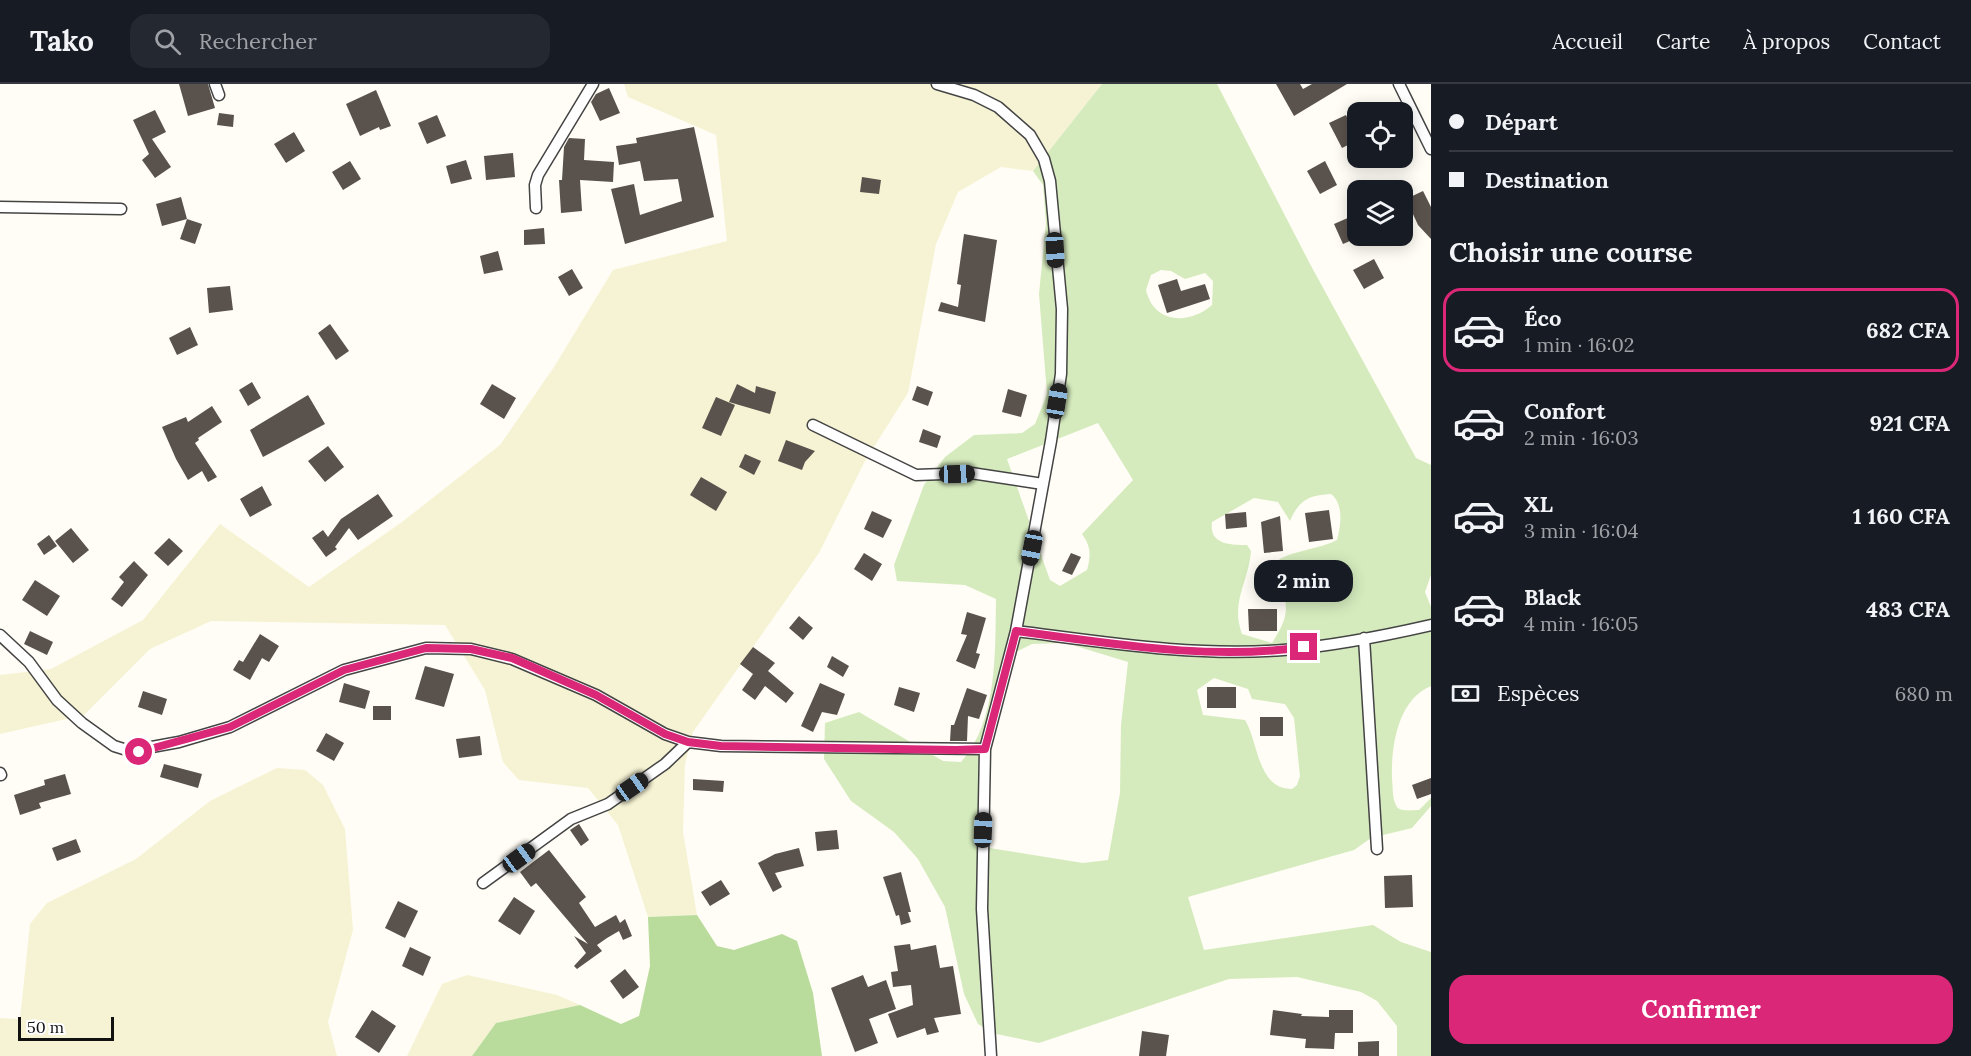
<!DOCTYPE html>
<html lang="fr">
<head>
<meta charset="utf-8">
<style>
  :root { --surface:#171b24; --page:#242831; --text:#f1f3f6; --muted:#9ea1a6; --line:#363941; --accent:#db2777 }
  body { margin:0; font-family:Lora,serif; background:var(--page); color:var(--text); height:100vh; display:flex; flex-direction:column; font-size:22px; white-space:nowrap }
  * { box-sizing:border-box; margin:0 }
  p { font-size:20px; color:var(--muted) }
  .icon { flex:none; width:33px; height:33px; fill:none; stroke:currentColor; stroke-width:2; stroke-linecap:round; stroke-linejoin:round }
  .map { position:relative; flex:1; overflow:hidden }
  .side { display:flex; flex-direction:column; background:var(--surface); width:540px }
  .side>* { flex:none }
  .top-card { display:grid; align-content:center; height:132px; padding:0 18px; background:var(--surface) }
  .fabs { position:absolute; left:1347px; top:18px; display:grid; gap:12px }
  .fabs a { display:grid; place-items:center; width:66px; height:66px; border-radius:12px; background:var(--surface); box-shadow:0 3px 15px #0003; font-size:30px }
  .scale { position:absolute; left:18px; bottom:15px; width:96px; box-sizing:border-box; padding-left:6px; border:3px solid #111; border-top:0; font-size:16px; line-height:21px; white-space:nowrap; color:#111; -webkit-text-stroke:4px #fff; paint-order:stroke }
  .end { position:absolute; width:27px; height:27px; margin:-14px; border:8px solid #db2777; background:#fff; box-shadow:0 0 0 3px #fff }
  .from { border-radius:50% }
  .bubble { position:absolute; height:42px; border-radius:18px; background:var(--surface); box-shadow:0 3px 15px #0003; font-size:20px; font-weight:700; line-height:42px; text-align:center }
  .car { position:absolute; width:18px; height:36px; margin:-18px -9px; border-radius:8px; box-shadow:0 0 4px 2px #0007; background:linear-gradient(#222 24%,#8ab4d8 0 40%,#222 0 76%,#8ab4d8 0 86%,#222 0) }
  .top-card b { display:flex; align-items:center; gap:21px; height:57px; font-size:22px }
  .top-card b+b { border-top:2px solid var(--line) }
  .top-card i { width:15px; height:15px; background:var(--text) }
  ul { padding:0; list-style:none }
  li { display:flex; align-items:center; gap:18px; height:84px; margin:0 12px 9px; padding:0 6px; border:3px solid transparent; border-radius:18px }
  li div { flex:1 }
  li b { display:block; font-size:22px }
  li em { font-style:normal; font-weight:700 }
  li.current { border-color:var(--accent) }
  li>.icon { width:54px; height:54px; stroke-width:1.5 }
  h2 { padding:0 18px; font-size:27px; line-height:72px }
  .pay { display:flex; align-items:center; gap:15px; height:66px; padding:0 18px; font-size:22px }
  .pay p { margin-inline-start:auto }
  .button { display:flex; gap:12px; margin-top:auto; padding:12px 18px }
  .button a { flex:1; height:69px; border-radius:18px; background:var(--accent); color:#fff; font-size:24px; font-weight:700; line-height:69px; text-align:center }
  header { display:flex; align-items:center; gap:36px; box-sizing:border-box; height:84px; padding:0 30px; background:var(--surface); border-bottom:2px solid var(--line) }
  header strong { font-size:28px }
  nav { display:flex; gap:33px; margin-inline-start:auto; font-size:21px }
  .search { width:420px; height:54px; background:var(--page); display:flex; align-items:center; gap:15px; box-sizing:border-box; padding:0 21px; border-radius:18px; color:var(--muted); font-size:22px }
  main { display:flex; flex:1; min-height:0 }
  .map>svg:first-child { display:block }
  .farmland { fill:#f6f3d4 }
  .green { fill:#d5ebbd; fill-rule:evenodd }
  .forest { fill:#b9dc9c }
  .building { fill:#5a524d }
  .lines { fill:none; stroke-linecap:round; stroke-linejoin:round }
  .minor-casing { stroke:#444; stroke-width:13 }
  .minor { stroke:#fff; stroke-width:10 }
  .route { stroke:#db2777; stroke-width:8 }
</style>
</head>
<body>
<header>
<strong>Tako</strong>
<div class="search"><svg class="icon" aria-label="search" viewBox="0 0 24 24"><circle cx="10" cy="10" r="6"/><path d="M15 15l6 6"/></svg>Rechercher</div>
<nav><a>Accueil</a><a>Carte</a><a>À propos</a><a>Contact</a></nav>
</header>
<main>
<div class="map">
<svg width="1431" height="972" viewBox="0 0 1431 972">
  <rect width="100%" height="100%" fill="#fffdf5"/>
  <path class="farmland" d="M624,0H1102L1033,87L1001,83L958,108L936,160L908,309L865,377L819,469L693,648L685,680L683,748L697,831L648,833L618,741L588,704L519,696L503,678L485,606L445,541L211,537L150,565L84,631L0,650V591L51,585L143,536L220,440L309,503L402,438L500,361L554,283L613,186L727,157L716,51L628,13Z
    M277,684L305,686L323,701L345,745L353,846L328,938L337,972H0V934L20,935L30,840L47,819L136,775L210,717Z
    M467,891L557,911L580,921L496,939L472,972H407L442,900Z"/>
  <path class="green" d="M1102,0H1217L1310,180L1416,374L1431,381V491L1425,508L1431,523V602C1397,616 1391,664 1392,695C1393,703 1392,716 1397,723C1401,728 1413,726 1419,726L1431,714V722L1412,744L1371,754L1354,766L1188,813L1204,866L1373,841L1401,858L1431,868V972H1397V942L1377,917L1361,908L1297,893L1229,895L1039,959L992,949L978,940L964,910L945,823L918,775L894,748L851,717L824,675L825,639L859,628L943,677L961,678C998,637 995,567 996,515L965,501L897,497L894,481L924,401L945,373L974,351L1022,349L1035,340L1047,310L1039,210L1046,139L1043,101L1033,87ZM1161,186L1171,187L1185,195L1205,189L1213,197L1212,221C1189,241 1154,240 1146,206L1151,191ZM1098,339L1133,396L1082,450C1091,462 1091,472 1087,486L1060,502L1050,496L1007,375ZM1331,410C1344,420 1341,442 1337,456C1320,465 1296,466 1280,475C1262,486 1282,504 1285,516C1289,532 1280,546 1272,559L1242,550C1230,518 1249,497 1251,467L1247,461C1229,461 1209,460 1212,438L1254,414L1278,418L1290,437C1299,416 1309,411 1331,410ZM1066,559L1128,578L1121,641L1120,709L1108,776L1083,779L983,763L984,684L1016,568L1032,560ZM1214,594L1248,605L1252,615L1285,620L1294,634L1300,692L1297,701L1292,705C1257,705 1259,659 1245,636L1203,631L1197,606Z"/>
  <path class="forest" d="M697,831L717,862L734,866L782,850L797,857L813,909L822,972H472L496,939L580,921L621,940L639,932L650,882L648,833Z"/>
  <path class="building" d="M179,0H208L215,24L188,32Z
    M1276,0H1300L1303,5L1312,0H1347L1294,32Z
    M609,4L620,29L600,37L591,18L596,10Z
    M376,6L391,42L380,46L379,43L360,52L346,20Z
    M155,26L166,48L152,55L171,83L155,94L142,76L149,70L133,36Z
    M219,29L234,31L233,43L217,41Z
    M437,31L446,52L427,60L418,39Z
    M1346,31L1358,56L1342,64L1329,39Z
    M694,43L714,133L625,160L611,105L634,100L640,131L682,117L678,95L644,97L640,77L619,81L616,62L637,59L636,54Z
    M294,48L305,67L286,79L274,60Z
    M569,54L585,55L584,76L614,78L613,98L580,96L582,127L561,129L559,96H562L564,63Z
    M513,69L515,93L486,96L484,72Z
    M466,76L472,95L451,100L446,82Z
    M350,77L361,95L343,106L332,88Z
    M1325,77L1337,101L1320,110L1307,87Z
    M862,93L881,96L879,110L860,108Z
    M1423,107L1431,123V155L1418,141L1406,115Z
    M181,113L187,135L162,142L156,120Z
    M1350,133L1359,153L1343,160L1334,140Z
    M187,135L202,140L195,160L180,155Z
    M544,144L545,160L524,161V146Z
    M964,150L997,156L985,238L938,227L941,218L958,223L961,201L957,200Z
    M498,167L503,186L484,190L480,172Z
    M1374,175L1384,194L1364,205L1353,186Z
    M572,185L583,204L569,212L558,193Z
    M1177,195L1181,207L1205,200L1210,215L1167,229L1158,201Z
    M230,202L233,226L209,229L207,204Z
    M330,240L349,267L336,276L318,249Z
    M190,243L198,261L177,271L169,254Z
    M252,298L261,314L248,322L239,306Z
    M492,300L516,314L504,335L480,320Z
    M737,300L755,309L756,302L776,308L770,330L729,318Z
    M917,302L933,308L928,322L912,316Z
    M1008,305L1027,311L1021,333L1002,328Z
    M308,311L325,340L263,373L250,346Z
    M716,313L735,321L721,352L702,344Z
    M212,322L222,338L198,354L199,356L195,359L217,393L208,398L202,387L188,396L176,375L162,343L186,333L188,338Z
    M923,345L941,352L937,364L919,358Z
    M786,356L815,367L805,378L802,386L778,377Z
    M328,362L344,383L325,398L308,377Z
    M745,370L761,377L754,391L739,383Z
    M701,393L727,408L716,427L690,411Z
    M262,402L272,421L250,433L240,415Z
    M378,410L393,432L358,456L349,444L335,463L337,465L326,473L312,454L323,446L328,453L341,435Z
    M1329,426L1333,455L1309,458L1305,429Z
    M872,427L892,436L883,454L864,445Z
    M1246,428L1247,443L1226,445L1225,430Z
    M1280,432L1283,467L1264,469L1261,438Z
    M71,444L89,466L73,479L55,457Z
    M49,451L57,462L44,471L37,460Z
    M169,454L183,467L168,482L154,469Z
    M864,469L882,480L872,497L854,485Z
    M1071,469L1081,473L1072,491L1062,487Z
    M134,477L148,491L122,523L111,515L124,498L119,493Z
    M35,496L60,512L47,532L22,516Z
    M1248,525H1277V547H1249Z
    M967,528L986,534L976,569L980,570L975,585L956,577L967,551L961,550Z
    M799,532L813,544L803,556L789,544Z
    M30,547L53,558L47,571L24,560Z
    M260,550L279,562L269,578L262,574L250,596L233,586L239,576L243,578Z
    M753,563L775,579L768,587L794,609L786,619L765,602L755,616L742,606L753,590L740,580Z
    M832,572L849,582L843,593L827,583Z
    M425,582L454,590L444,623L415,615Z
    M344,599L370,607L365,625L339,618Z
    M820,599L845,610L837,631L822,628L813,648L801,642Z
    M899,603L920,609L914,628L894,621Z
    M1207,603H1236V624H1207Z
    M967,604L987,611L979,635L968,632L967,657H950L951,641H954Z
    M143,607L167,615L162,631L138,623Z
    M373,622H391V636H373Z
    M1260,633H1283V652H1260Z
    M326,649L344,659L334,677L316,667Z
    M480,652L482,671L459,674L456,655Z
    M164,680L202,690L198,704L160,693Z
    M65,690L71,710L39,719L41,724L20,731L14,711L45,701L44,696Z
    M1431,694V710L1417,715L1412,701Z
    M693,695L724,697L723,708L693,706Z
    M579,740L589,756L581,762L570,746Z
    M837,746L839,765L817,767L815,748Z
    M76,755L81,768L57,777L52,764Z
    M799,764L804,782L775,789L782,803L773,808L758,779L775,770Z
    M549,766L586,813L579,819L595,843L616,831L620,839L625,835L632,852L623,856L619,847L607,854L597,861L602,867L577,885L574,882L586,869L574,852L588,860L536,799L531,803L520,788Z
    M901,788L911,828H908L911,838L901,841L899,831L896,832L883,793Z
    M1412,791L1413,823L1385,824L1384,792Z
    M721,796L730,810L710,822L701,808Z
    M514,813L535,827L520,851L498,837Z
    M398,817L418,827L405,854L385,844Z
    M910,860L911,866L936,861L940,884L953,882L961,930L934,934L939,948L927,951L925,944L897,954L888,930L913,921L911,901L893,903L891,888L898,887L894,862Z
    M410,863L431,873L423,892L402,882Z
    M625,885L639,903L623,915L610,897Z
    M863,891L868,903L886,896L896,925L869,935L878,959L855,968L831,904Z
    M372,926L396,942L379,969L355,953Z
    M1273,926L1302,930L1301,932L1329,933V926H1353V949H1335L1334,965L1305,964L1306,955L1270,951Z
    M1142,947L1169,951L1166,972H1139Z
    M1379,957V972H1358V958Z"/>
  <g class="lines">
    <defs>
      <path id="minor" d="M215,0L219,11
        M937,0L974,11L998,23L1030,51L1044,75L1050,97L1062,225L1061,290L1051,357L1016,547L985,665L982,825L991,972
        M1399,0L1431,65
        M0,123L121,125
        M536,124L535,101L538,91L593,0
        M813,341L916,391L971,389L1043,400
        M1016,547C1104,558 1194,573 1283,566C1332,562 1383,552 1431,541
        M0,551L29,578L57,616L82,639L114,662L130,667L179,658L230,643L344,586L426,564L471,565L512,575L596,611L665,650L688,658L721,662L985,665
        M1364,554L1377,765
        M0,689L1,691
        M483,799L571,735L608,720L665,680L688,658"/>
    </defs>
    <use href="#minor" class="minor-casing"/>
    <use href="#minor" class="minor"/>
  </g>
  <g class="lines">
    <path class="route" d="M139,668L230,643L344,586L426,564L471,565L512,574L596,611L665,650L688,658L721,662L956,666L985,665L1016,547C1110,559 1209,577 1304,563"/>
  </g>
</svg>
<div class="fabs">
<a><svg class="icon" aria-label="locate" viewBox="0 0 24 24"><circle cx="12" cy="12" r="6"/><path d="M12 2v4M12 18v4M2 12h4M18 12h4"/></svg></a>
<a><svg class="icon" aria-label="layers" viewBox="0 0 24 24"><path d="M12 4l9 5-9 5-9-5zM3 14l9 5 9-5"/></svg></a>
</div>
<div class="scale">50 m</div>
<i class="end from" style="left:139px;top:668px"></i>
<i class="end" style="left:1304px;top:563px"></i>
<div class="bubble" style="left:1254px;top:476px;width:99px">2 min</div>
<i class="car" style="left:1055px;top:166px;rotate:177deg"></i>
<i class="car" style="left:1057px;top:317px;rotate:9deg"></i>
<i class="car" style="left:957px;top:390px;rotate:88deg"></i>
<i class="car" style="left:1032px;top:464px;rotate:191deg"></i>
<i class="car" style="left:632px;top:703px;rotate:55deg"></i>
<i class="car" style="left:983px;top:746px;rotate:2deg"></i>
<i class="car" style="left:519px;top:774px;rotate:54deg"></i>
</div>
<section class="side">
<div class="top-card">
<b><i class="from"></i>Départ</b>
<b><i></i>Destination</b>
</div>
<h2>Choisir une course</h2>
<ul>
<li class="current"><svg class="icon" aria-label="car" viewBox="0 0 24 24"><path d="M5 17H2v-5l4-1 3-4h7l3 4 3 1v5h-3M9 17h6M6 11h13"/><circle cx="7" cy="17" r="2"/><circle cx="17" cy="17" r="2"/></svg><div><b>Éco</b><p>1 min · 16:02</p></div><em>682 CFA</em></li>
<li><svg class="icon" aria-label="car" viewBox="0 0 24 24"><path d="M5 17H2v-5l4-1 3-4h7l3 4 3 1v5h-3M9 17h6M6 11h13"/><circle cx="7" cy="17" r="2"/><circle cx="17" cy="17" r="2"/></svg><div><b>Confort</b><p>2 min · 16:03</p></div><em>921 CFA</em></li>
<li><svg class="icon" aria-label="car" viewBox="0 0 24 24"><path d="M5 17H2v-5l4-1 3-4h7l3 4 3 1v5h-3M9 17h6M6 11h13"/><circle cx="7" cy="17" r="2"/><circle cx="17" cy="17" r="2"/></svg><div><b>XL</b><p>3 min · 16:04</p></div><em>1 160 CFA</em></li>
<li><svg class="icon" aria-label="car" viewBox="0 0 24 24"><path d="M5 17H2v-5l4-1 3-4h7l3 4 3 1v5h-3M9 17h6M6 11h13"/><circle cx="7" cy="17" r="2"/><circle cx="17" cy="17" r="2"/></svg><div><b>Black</b><p>4 min · 16:05</p></div><em>483 CFA</em></li>
</ul>
<div class="pay"><svg class="icon" aria-label="cash" viewBox="0 0 24 24"><path d="M3 7h18v10H3z"/><circle cx="12" cy="12" r="2"/></svg>Espèces<p>680 m</p></div>
<div class="button"><a>Confirmer</a></div>
</section>
</main>
</body>
</html>
